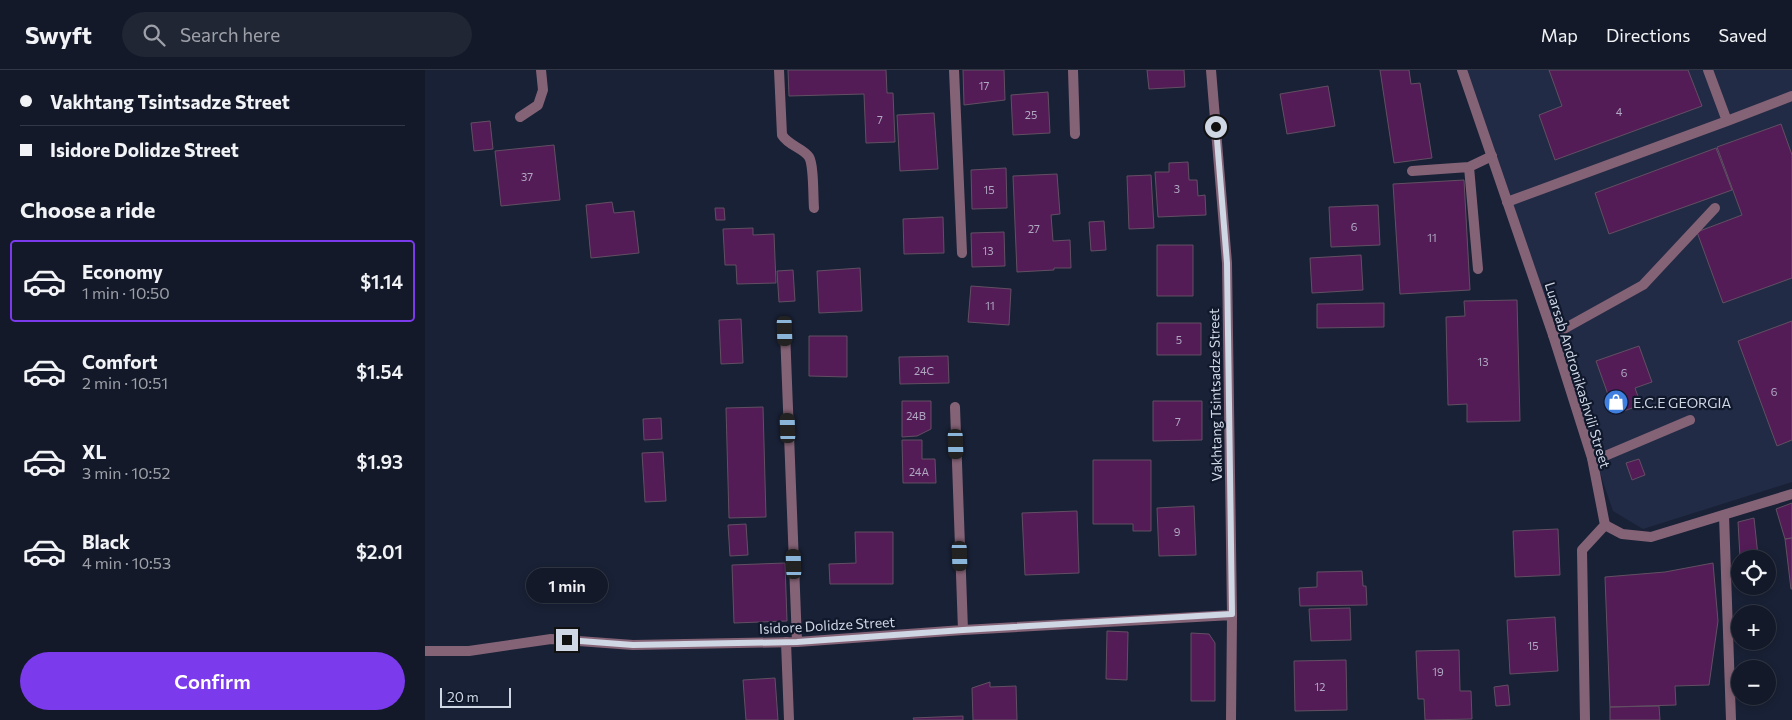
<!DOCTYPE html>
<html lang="en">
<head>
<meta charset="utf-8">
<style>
  :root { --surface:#131928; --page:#202634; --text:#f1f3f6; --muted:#9da0a8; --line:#323845; --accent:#7c3aed }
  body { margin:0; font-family:Commissioner,sans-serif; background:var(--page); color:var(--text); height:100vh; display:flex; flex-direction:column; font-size:19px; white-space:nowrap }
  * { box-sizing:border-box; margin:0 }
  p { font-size:16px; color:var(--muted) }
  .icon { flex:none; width:28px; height:28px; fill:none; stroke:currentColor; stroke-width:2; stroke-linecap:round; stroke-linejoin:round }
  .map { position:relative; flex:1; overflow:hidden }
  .sheet { display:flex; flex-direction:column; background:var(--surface); width:425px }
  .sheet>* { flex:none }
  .top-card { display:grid; align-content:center; height:110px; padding:0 20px; background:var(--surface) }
  .buttons { position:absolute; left:1306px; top:480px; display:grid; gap:10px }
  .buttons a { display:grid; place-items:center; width:45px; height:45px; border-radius:50%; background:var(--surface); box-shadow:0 2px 8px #0003,0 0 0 1px var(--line); font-size:25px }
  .scale { position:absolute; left:15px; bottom:12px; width:71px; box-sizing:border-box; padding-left:5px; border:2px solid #cfd6e4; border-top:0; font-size:14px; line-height:18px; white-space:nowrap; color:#cfd6e4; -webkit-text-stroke:4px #10182c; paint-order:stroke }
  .end { position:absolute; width:22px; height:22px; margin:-11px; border:6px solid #cfd6e4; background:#111; box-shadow:0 0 0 2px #111 }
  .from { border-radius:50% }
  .bubble { position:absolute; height:35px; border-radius:18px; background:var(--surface); box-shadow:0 2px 8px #0003,0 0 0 1px var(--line); font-size:16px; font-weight:600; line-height:35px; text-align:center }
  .car { position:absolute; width:15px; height:30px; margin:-15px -8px; border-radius:6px; box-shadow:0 0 4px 1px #0007; background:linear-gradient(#222 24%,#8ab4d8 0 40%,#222 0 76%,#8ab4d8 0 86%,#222 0) }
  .top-card b { display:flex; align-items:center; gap:18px; height:48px; font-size:19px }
  .top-card b+b { border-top:1px solid var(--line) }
  .top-card i { width:12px; height:12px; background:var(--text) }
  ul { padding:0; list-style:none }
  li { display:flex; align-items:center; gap:15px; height:82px; margin:0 10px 8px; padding:0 10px; border:2px solid transparent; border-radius:5px }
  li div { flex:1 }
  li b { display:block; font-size:19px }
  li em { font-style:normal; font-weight:600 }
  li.active { border-color:var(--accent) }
  li>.icon { width:45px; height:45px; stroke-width:1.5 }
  h2 { padding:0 20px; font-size:22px; line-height:60px }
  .action { display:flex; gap:10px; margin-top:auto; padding:10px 20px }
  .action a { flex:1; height:58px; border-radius:30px; background:var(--accent); color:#fff; font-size:20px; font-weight:600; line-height:58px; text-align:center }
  header { display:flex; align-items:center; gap:30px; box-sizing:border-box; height:70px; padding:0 25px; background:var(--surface); border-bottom:1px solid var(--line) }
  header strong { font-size:24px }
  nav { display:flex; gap:28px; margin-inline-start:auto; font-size:18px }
  .search { width:350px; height:45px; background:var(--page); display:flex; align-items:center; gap:12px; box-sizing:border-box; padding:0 18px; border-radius:28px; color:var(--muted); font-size:19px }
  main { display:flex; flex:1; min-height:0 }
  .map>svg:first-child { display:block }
  .built { fill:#222b45 }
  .building { fill:#531c57; stroke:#624f63 }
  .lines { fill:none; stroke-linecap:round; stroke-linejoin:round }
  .service { stroke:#856377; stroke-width:10 }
  .minor { stroke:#856377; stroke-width:10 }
  .tertiary { stroke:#856377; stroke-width:10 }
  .route { stroke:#cfd6e4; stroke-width:6 }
  .labels { text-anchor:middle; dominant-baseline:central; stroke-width:4.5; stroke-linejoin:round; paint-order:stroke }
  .number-label { font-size:11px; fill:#b0a8c1 }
  .street-label { font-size:14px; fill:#cfd6e4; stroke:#10182c }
  .poi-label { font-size:14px; fill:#cfd6e4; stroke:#10182c; text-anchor:start }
</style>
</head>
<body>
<header>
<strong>Swyft</strong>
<div class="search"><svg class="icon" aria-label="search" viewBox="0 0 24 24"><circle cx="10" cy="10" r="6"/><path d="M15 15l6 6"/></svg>Search here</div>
<nav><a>Map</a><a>Directions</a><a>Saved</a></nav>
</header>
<main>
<section class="sheet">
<div class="top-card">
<b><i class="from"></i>Vakhtang Tsintsadze Street</b>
<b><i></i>Isidore Dolidze Street</b>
</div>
<h2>Choose a ride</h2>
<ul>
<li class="active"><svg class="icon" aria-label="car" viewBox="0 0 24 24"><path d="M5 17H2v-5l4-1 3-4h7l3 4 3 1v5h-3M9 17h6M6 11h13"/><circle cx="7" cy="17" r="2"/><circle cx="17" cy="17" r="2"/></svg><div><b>Economy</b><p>1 min · 10:50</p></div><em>$1.14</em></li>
<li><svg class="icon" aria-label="car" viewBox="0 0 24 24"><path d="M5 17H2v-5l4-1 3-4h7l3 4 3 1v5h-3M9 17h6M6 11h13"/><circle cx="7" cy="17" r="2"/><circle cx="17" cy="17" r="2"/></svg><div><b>Comfort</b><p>2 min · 10:51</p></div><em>$1.54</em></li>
<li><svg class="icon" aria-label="car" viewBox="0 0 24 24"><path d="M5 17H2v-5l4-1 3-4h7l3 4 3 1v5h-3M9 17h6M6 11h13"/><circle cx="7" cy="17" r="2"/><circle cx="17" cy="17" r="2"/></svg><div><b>XL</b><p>3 min · 10:52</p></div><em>$1.93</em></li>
<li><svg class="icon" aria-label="car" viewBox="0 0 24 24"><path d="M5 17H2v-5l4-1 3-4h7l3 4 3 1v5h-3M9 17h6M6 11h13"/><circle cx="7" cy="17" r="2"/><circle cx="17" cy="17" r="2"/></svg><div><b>Black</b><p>4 min · 10:53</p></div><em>$2.01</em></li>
</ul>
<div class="action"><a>Confirm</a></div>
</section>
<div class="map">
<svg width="1367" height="650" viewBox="0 0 1367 650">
  <rect width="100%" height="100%" fill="#192136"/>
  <path class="built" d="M1038,0H1367V412L1218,459L1188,441Z"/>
  <path class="building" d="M363,0H461L462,23H468L470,72L441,73L439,24L364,26Z
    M538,0H579L580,30L539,35Z
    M722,0H759L760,17L724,19Z
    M955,0H984L986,14L995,13L1007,88L969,93Z
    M1124,0H1263L1277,36L1130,90L1114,45L1137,36Z
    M903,16L910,56L862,64L855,24Z
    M623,22L625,63L588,65L586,25Z
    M509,43L513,99L475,101L472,45Z
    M65,51L68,79L49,81L46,53Z
    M1356,54L1367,85V208L1298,233L1272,162L1317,145L1292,77Z
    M129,75L135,130L76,136L70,81Z
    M1291,78L1307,120L1184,164L1170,123Z
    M763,92L764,110H772L773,126L780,125L781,145L733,147L730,102H744V93Z
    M581,98L582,138L547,139L546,100Z
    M632,104L635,144L626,145L628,171L645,170L646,198H629V200L592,202L588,106Z
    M726,105L729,158L704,159L702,106Z
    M1039,110L1045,220L975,224L968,114Z
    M187,132L189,143L209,141L214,183L166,188L161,135Z
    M953,135L955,175L906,177L904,137Z
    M290,138H299L300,150H291Z
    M518,147L519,183L479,184L478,149Z
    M679,151L681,180L666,181L664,152Z
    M328,158V165L349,164L351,213L312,214L311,195H300L298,159Z
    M579,162L580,196L547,197L546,163Z
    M732,175H768V226H732Z
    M936,185L938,220L887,223L885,188Z
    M435,198L437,241L394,243L392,201Z
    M368,200L370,231L354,232L352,201Z
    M546,216L586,219L584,255L543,252Z
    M1092,230L1095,351L1042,352V334L1023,335L1021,247L1040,246L1039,231Z
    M959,233V257L892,258V234Z
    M316,249L318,293L296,294L294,250Z
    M1367,251V370L1352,376L1313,271Z
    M732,253H776V285H732Z
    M384,266H422V307L384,306Z
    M1214,276L1227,312L1210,318L1216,335L1190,344L1171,291Z
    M523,286L524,313L475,314L474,287Z
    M477,331H506V359L492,366L477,367Z
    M728,331H777V370L728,371Z
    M338,337L341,447L304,448L301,338Z
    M236,348L237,369L219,370L218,349Z
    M477,370H497V389H510L511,413H478Z
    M238,382L241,431L220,432L217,383Z
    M1214,389L1220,405L1207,410L1201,393Z
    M668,390H726V461H708V454H668Z
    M1367,433V468L1360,469L1351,439Z
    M769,436L771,485L734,486L732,438Z
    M652,441L654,503L600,505L597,443Z
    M1329,448L1333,486L1315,487L1313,452Z
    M321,454L323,485L305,486L303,455Z
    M1133,459L1135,505L1090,507L1088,461Z
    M430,462H468V514H405L404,494L431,493Z
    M1367,468V519H1366L1360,469Z
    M360,493L362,551L309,553L307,495Z
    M1288,493L1293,551L1284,615L1250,616L1251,635L1185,637L1180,507L1240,502Z
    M937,501L938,516H941L942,535L875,536L874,518L892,517V502Z
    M925,538L926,570L886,571L884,539Z
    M1130,547L1133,601L1085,604L1082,550Z
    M682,561L703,562L702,610L681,609Z
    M766,563L784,564L790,573V631H766Z
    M1034,580L1035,621H1046L1047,649L1000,650L999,629H993L991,581Z
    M921,590L922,640L870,641L869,591Z
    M350,608L353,650H321L318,610Z
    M565,612V617L591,616L592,650H548L547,618Z
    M1083,615L1085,635L1071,636L1069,617Z
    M1234,636L1235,650H1185V637Z
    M538,646V650H489L488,648Z"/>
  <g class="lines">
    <path class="service" d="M354,0L357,65C364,76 378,78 384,87C389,95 388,128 389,138
      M1283,0L1302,51L1367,26
      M1044,97L1053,199
      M987,101L1044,97L1067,86
      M1082,132L1302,51
      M1128,265L1218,215L1290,138
      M1167,388L1180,386L1265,350
      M1299,445L1306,650
      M1180,455L1197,464L1226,467L1367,424
      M361,572L364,650"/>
    <path class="minor" d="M529,0L537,183
      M648,0L650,64
      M786,0L802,193L807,545L806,650
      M95,47L113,35L118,20L116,0
      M360,261L372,572
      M530,337L538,560
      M0,581H44L126,569L208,575L372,572L538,560L807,545"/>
    <path class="tertiary" d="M1037,0L1128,265L1167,388L1180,455L1157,480L1160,650"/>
  </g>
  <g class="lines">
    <path class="route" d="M142,570L208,575L372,572L538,560L807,544L802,193L791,57"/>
  </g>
  <defs>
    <symbol id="shop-disc" viewBox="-11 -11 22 22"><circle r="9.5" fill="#3f7fe0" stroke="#10182c"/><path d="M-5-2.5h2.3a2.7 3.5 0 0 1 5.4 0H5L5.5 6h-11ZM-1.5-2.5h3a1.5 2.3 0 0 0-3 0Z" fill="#fff"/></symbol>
  </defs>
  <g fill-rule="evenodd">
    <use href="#shop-disc" x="1177" y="318" width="28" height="28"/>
  </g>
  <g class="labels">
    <g class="number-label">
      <text x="559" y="15">17</text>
      <text x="1194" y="41">4</text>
      <text x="606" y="44">25</text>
      <text x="455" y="49">7</text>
      <text x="102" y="106">37</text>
      <text x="752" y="118">3</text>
      <text x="564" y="119">15</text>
      <text x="929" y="156">6</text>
      <text x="609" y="158">27</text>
      <text x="1007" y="167">11</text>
      <text x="563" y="180">13</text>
      <text x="565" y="235">11</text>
      <text x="754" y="269">5</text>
      <text x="1058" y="291">13</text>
      <text x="499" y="300">24C</text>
      <text x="1199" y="302">6</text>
      <text x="1349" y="321">6</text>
      <text x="491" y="345">24B</text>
      <text x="753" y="351">7</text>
      <text x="494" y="401">24A</text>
      <text x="752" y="461">9</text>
      <text x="1108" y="575">15</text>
      <text x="1013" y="601">19</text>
      <text x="895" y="616">12</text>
    </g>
    <g class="street-label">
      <text transform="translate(1153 305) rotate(73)">Luarsab Andronikashvili Street</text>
      <text transform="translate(790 325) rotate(-91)">Vakhtang Tsintsadze Street</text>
      <text transform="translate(402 555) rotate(-3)">Isidore Dolidze Street</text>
    </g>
    <g class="poi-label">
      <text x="1208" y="332">E.C.E GEORGIA</text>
    </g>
  </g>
</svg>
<div class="buttons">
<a><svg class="icon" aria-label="locate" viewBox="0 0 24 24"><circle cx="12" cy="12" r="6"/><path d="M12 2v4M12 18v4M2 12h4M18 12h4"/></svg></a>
<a>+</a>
<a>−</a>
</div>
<div class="scale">20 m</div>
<i class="end from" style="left:791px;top:57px"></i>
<i class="end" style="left:142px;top:570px"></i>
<div class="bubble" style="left:101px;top:498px;width:82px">1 min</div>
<i class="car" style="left:360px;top:261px;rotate:178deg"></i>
<i class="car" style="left:363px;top:358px;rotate:358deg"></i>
<i class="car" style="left:531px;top:374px;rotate:178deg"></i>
<i class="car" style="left:535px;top:486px;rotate:178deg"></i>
<i class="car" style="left:369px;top:494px;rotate:358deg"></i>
</div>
</main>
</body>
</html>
